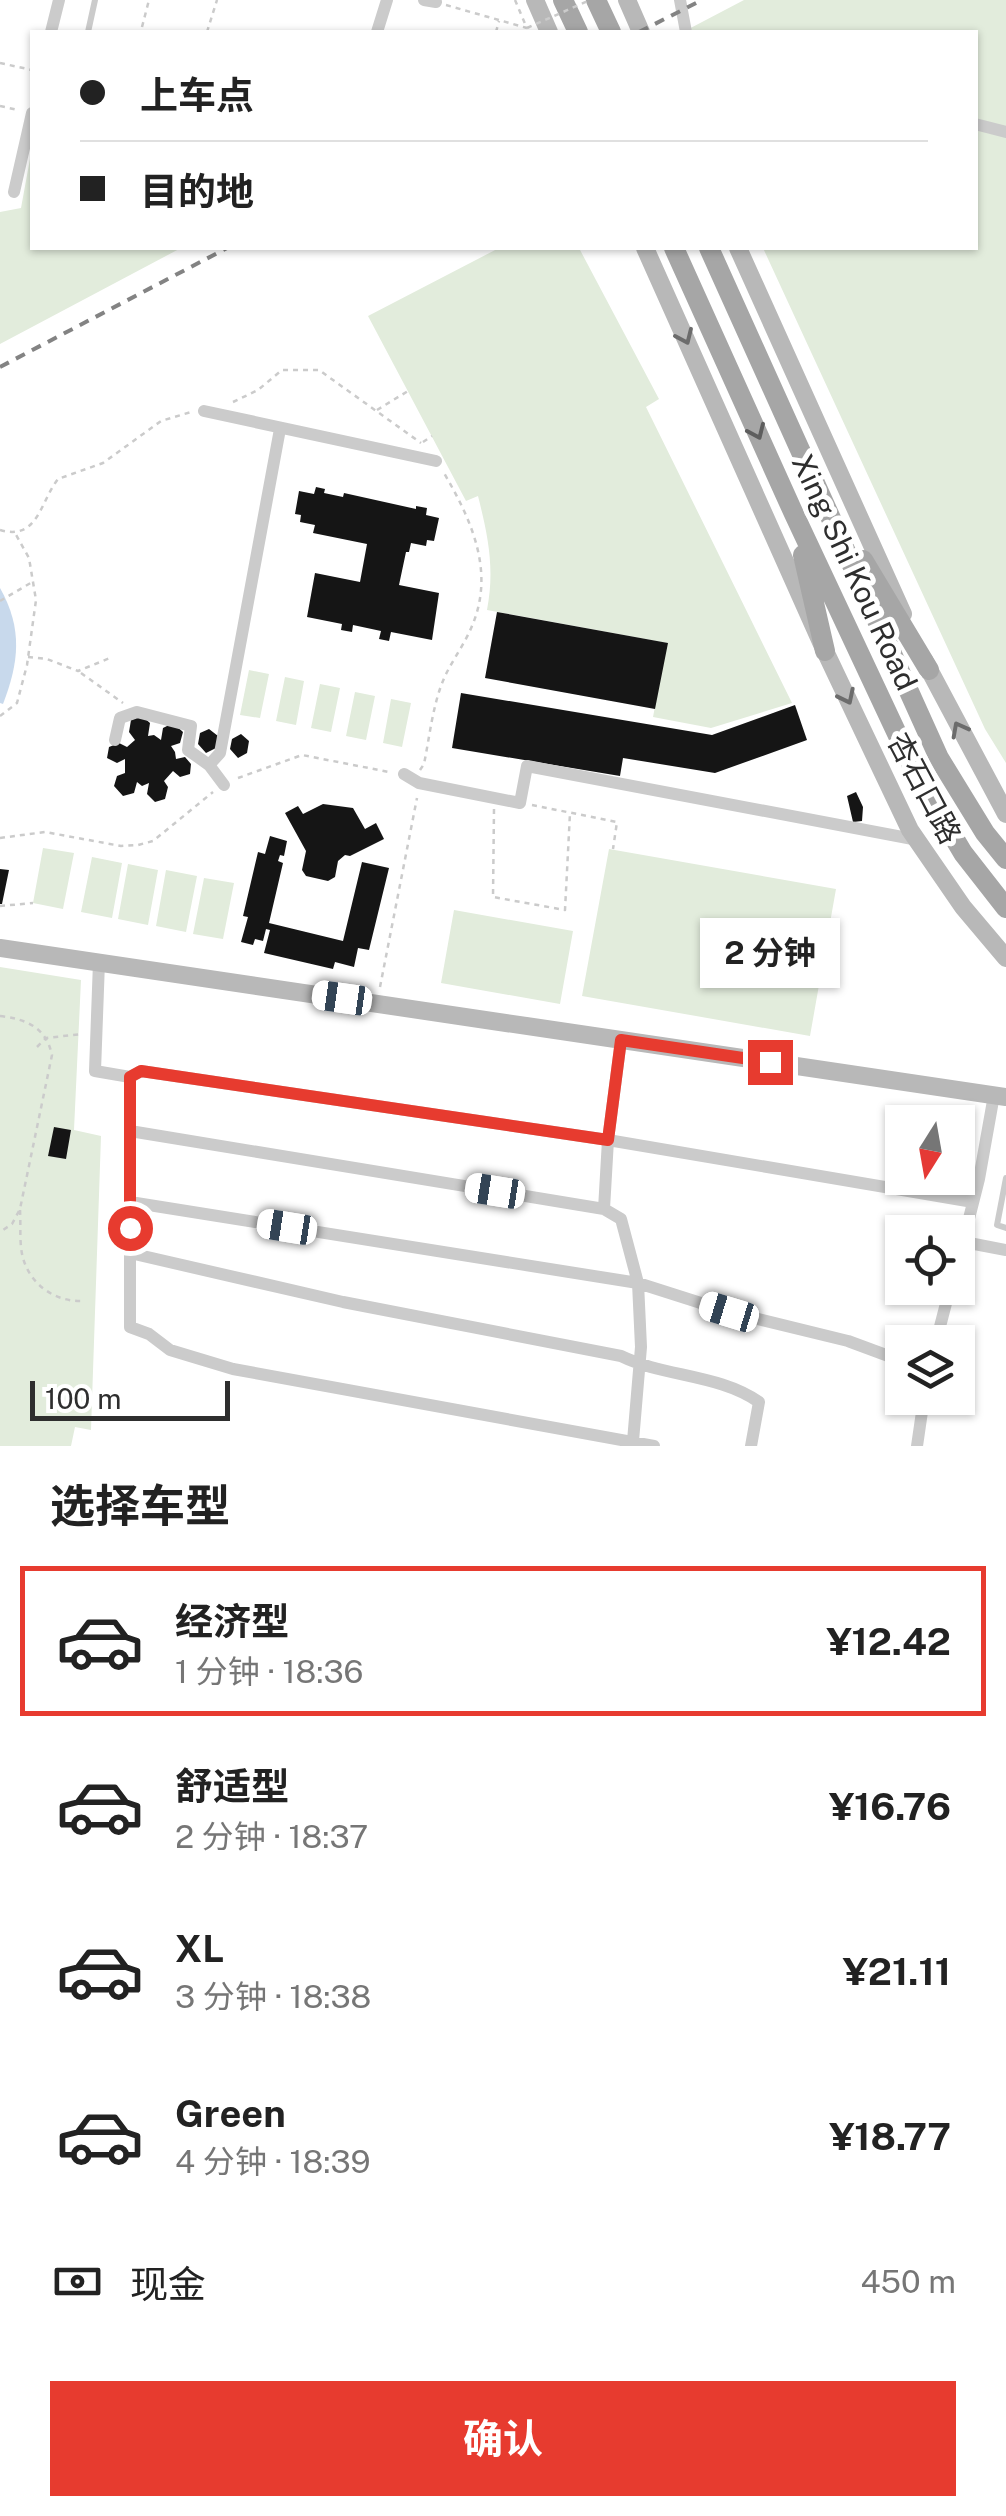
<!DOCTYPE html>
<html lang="zh">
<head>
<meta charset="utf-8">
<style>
  :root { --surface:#fff; --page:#f6f6f6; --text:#222; --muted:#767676; --line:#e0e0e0; --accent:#e73b2f }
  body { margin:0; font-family:"Public Sans","Noto Sans SC",sans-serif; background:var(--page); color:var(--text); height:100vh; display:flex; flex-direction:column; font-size:38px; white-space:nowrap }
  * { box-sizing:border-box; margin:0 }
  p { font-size:32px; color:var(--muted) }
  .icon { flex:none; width:55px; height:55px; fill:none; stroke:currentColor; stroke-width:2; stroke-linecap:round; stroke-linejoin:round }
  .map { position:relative; height:1446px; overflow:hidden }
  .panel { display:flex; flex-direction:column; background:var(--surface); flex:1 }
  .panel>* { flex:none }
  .guide { position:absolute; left:30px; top:30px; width:948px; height:220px; border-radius:0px; box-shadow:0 2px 8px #0004; display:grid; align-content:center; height:220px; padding:0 50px; background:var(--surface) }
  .needle { width:65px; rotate:191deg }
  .buttons { position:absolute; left:885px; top:1105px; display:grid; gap:20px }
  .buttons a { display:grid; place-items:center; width:90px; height:90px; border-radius:0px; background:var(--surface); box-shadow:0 2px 8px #0004; font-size:50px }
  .scale { position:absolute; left:30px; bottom:25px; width:200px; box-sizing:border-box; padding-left:10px; border:5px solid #2e2e2e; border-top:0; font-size:28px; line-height:35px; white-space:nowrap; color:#2e2e2e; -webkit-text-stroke:8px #fff; paint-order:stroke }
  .end { position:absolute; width:45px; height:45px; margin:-22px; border:12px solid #e73b2f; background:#fff; box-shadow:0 0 0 5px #fff }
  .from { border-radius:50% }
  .bubble { position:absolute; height:70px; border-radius:0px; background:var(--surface); box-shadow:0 2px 8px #0004; font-size:32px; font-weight:700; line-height:70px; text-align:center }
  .car { position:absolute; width:30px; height:60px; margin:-30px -15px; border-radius:12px; box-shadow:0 0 8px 2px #0007; background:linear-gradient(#fff 24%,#345 0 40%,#fff 0 76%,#345 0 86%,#fff 0) }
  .guide b { display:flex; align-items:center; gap:35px; height:95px; font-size:38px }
  .guide b+b { border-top:2px solid var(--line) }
  .guide i { width:25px; height:25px; background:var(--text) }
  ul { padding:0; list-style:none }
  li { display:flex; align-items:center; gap:30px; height:150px; margin:0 20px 15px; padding:0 30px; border:5px solid transparent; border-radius:0px }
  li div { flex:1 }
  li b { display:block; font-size:38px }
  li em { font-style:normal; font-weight:700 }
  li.selected { border-color:var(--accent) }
  li>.icon { width:90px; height:90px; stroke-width:1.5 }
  h2 { padding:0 50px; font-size:45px; line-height:120px }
  .pay { display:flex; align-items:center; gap:25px; height:110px; padding:0 50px; font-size:38px }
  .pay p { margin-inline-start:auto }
  .action { display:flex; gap:20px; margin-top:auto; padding:20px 50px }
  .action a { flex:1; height:115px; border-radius:0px; background:var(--accent); color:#fff; font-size:40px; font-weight:700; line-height:115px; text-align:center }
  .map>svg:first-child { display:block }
  .green { fill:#e2ecdc }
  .water { fill:#c8d9ec }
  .building { fill:#151515 }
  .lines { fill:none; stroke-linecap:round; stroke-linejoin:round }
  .path { stroke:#cbcbcb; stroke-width:2.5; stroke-dasharray:5 5; stroke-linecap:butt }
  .lane { stroke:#cbcbcb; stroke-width:6 }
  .street { stroke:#cbcbcb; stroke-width:12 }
  .secondary { stroke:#b8b8b8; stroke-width:18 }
  .primary { stroke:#a6a6a6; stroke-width:20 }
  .rail { stroke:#838383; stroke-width:4; stroke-dasharray:10 8; stroke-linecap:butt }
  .path-bridge { stroke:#cbcbcb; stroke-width:2.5; stroke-dasharray:5 5; stroke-linecap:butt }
  .oneway { stroke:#6c6c6c }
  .oneway2 { stroke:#5e5e5e }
  .route { stroke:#e73b2f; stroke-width:12 }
  .labels { text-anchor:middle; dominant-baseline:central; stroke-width:10; stroke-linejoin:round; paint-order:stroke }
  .street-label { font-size:30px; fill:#2e2e2e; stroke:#fff }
</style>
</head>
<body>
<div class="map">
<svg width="1006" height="1446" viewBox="0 0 1006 1446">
  <rect width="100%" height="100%" fill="#fff"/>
  <path class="green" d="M744,0H1006V763L985,729L763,248H975V32H683Z
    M32,148V248H181L0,344V212L21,208Z
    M499,248H579L659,399L646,407L792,703L711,728L653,717L667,643L487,610C495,568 488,536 478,496L466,501L368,316Z
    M249,670L269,674L260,718L240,715Z
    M285,677L304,681L296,725L276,721Z
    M320,684L340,688L331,732L311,728Z
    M355,692L375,696L366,740L346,736Z
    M391,699L411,703L402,747L383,743Z
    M43,848L74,853L63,909L33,903Z
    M609,849L836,889L810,1036L582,996Z
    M92,857L122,863L112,918L81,912Z
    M128,864L158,870L148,925L118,919Z
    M166,870L197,876L186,932L156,926Z
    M204,878L234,883L223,939L193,934Z
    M454,910L573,931L560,1004L441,983Z
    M0,967L81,980L74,1130L101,1136L91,1430L75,1427L71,1446H0Z"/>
  <path class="water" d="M0,588C23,629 19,662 3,704L0,703Z"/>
  <path class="building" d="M316,487L325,489L324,493L343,497L344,493L416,509V506L427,508L426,515L439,518L434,541L427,540L426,546L411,543L409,552H406L399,585L439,593L432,640L391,632L389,641L379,639L381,631L353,625L352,632L341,630L342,624L307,617L315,573L360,582L367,544L313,533L315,525L300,522L301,515L295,514L299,491L314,494Z
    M497,612L668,643L655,709L485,678Z
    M461,693L712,735L795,705L807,740L715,773L623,758L620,776L452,748Z
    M142,716L150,723L148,736L154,735L161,740L163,728L173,723L183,732L180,743L171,746L175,752L176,759L185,757L191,764L190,774L180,777L173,771L164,781L168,787L165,799L155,802L147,794L149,783L142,786L137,782L134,793L123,796L114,786L117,776L125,773V759L117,763L107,758L109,747L119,743L127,747L135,740L129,732L131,720Z
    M209,729L218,736L216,748L206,753L198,744L200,733Z
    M241,734L249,741L247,753L238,758L230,749L232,739Z
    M856,792L863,807L862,821L853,822L847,796Z
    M323,804L353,808L365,829L376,823L384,839L350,856L345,855L338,861L335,877L328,881L306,876L302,870L306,851L285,813L298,806L303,814Z
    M270,836L287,841L284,856L280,855L278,861L283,863L269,923L343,941L362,862L389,868L369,950L358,948L354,967L335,962L333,969L264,953L270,930L266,929L263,941L255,939L253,945L241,942L248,917L243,916L258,852L265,854Z
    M0,869L9,870L2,904H0Z
    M54,1127L71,1130L66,1159L48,1156Z"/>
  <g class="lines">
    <path class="path" d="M515,0L526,26
      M446,5L527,28
      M142,27L149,0
      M207,32L217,0
      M496,32L499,21
      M0,63L32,70
      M0,106L18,110
      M233,402L258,390L282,370H319L421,443
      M377,410L408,391
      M423,442L432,436
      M0,530C38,541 40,502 58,479L103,463L161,421L191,412
      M0,601L34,581
      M28,657L47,659L78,671L110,658
      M81,673L123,703
      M0,716L17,703L27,665L36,600L29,558L15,533
      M420,770L424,764C430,735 433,701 446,674C454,658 465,643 472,626C495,572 472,521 444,473
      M238,778L302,755L389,772
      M532,805L617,822L613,849
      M494,809L493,897L565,910L570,813
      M0,838L45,832L121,846L138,845L153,841L213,792
      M0,906L33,903
      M380,987L417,798
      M0,1016C26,1019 46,1027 52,1055L20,1209L12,1224L0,1232
      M37,1047L46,1038L82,1034
      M20,1210C21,1225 19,1244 23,1258C31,1286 56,1302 83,1301"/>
    <path class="lane" d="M88,32L95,0
      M1006,1178L997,1225L1006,1228"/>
    <path class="street" d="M424,0L436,2
      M680,0L686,32
      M51,32L59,0
      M377,32L387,0
      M975,124L1006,132
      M14,192L32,113
      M204,411L436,461
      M115,740L120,718L137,712L191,726L188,750L209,765
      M404,774L419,783L520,803L527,766L918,840
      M224,785L209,765L220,753L280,429
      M99,962L95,1071L130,1077L141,1071L608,1140L973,1202
      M621,1040L608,1140L604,1209L621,1219L638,1283L641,1347L633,1441
      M130,1077V1327L149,1334L170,1350L233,1369L654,1446
      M130,1131L604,1209
      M130,1202L638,1283L729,1312L848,1341L902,1361
      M964,1242L1006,1250
      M130,1253L343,1302L621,1356C664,1377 719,1374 759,1402L751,1446
      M958,1262L979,1179L994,1095
      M936,1342L950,1288
      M917,1446L924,1398"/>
    <path class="secondary" d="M535,0L549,32
      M627,0L641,32
      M645,248L825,651L910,830L963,907L1006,958
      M738,248L903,614
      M924,660L1006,814
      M0,948L1006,1097"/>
    <path class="primary" d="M563,0L578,32
      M596,0L611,32
      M674,248L794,514L915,772L963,853L1006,908
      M709,248L939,758L985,833L1006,859
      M803,555L825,651
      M863,560L929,670"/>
    <path class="rail" d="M639,32L702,0
      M0,367L227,248"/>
    <path class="path-bridge" d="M527,28L590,0"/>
  </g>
  <defs><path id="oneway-chevron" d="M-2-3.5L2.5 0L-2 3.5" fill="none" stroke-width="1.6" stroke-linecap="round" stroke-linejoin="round" transform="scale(2.5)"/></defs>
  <g class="oneway">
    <use href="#oneway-chevron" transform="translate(685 337) rotate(66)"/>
    <use href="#oneway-chevron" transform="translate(847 697) rotate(64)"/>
    <use href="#oneway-chevron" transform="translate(959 729) rotate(-118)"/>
  </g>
  <use class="oneway2" href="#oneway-chevron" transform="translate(757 432) rotate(66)"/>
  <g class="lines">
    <path class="route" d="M130,1228V1077L141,1071L608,1140L621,1040L770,1062"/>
  </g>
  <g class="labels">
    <g class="street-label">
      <text transform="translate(855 572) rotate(65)">Xing Shi Kou Road</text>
      <text transform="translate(925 788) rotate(62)">杏石口路</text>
    </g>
  </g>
</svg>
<div class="buttons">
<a><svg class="needle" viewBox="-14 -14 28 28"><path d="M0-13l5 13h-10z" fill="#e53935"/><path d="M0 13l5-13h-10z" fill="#767676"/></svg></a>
<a><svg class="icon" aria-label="locate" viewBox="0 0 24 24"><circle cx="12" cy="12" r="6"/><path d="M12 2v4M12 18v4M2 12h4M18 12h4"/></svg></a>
<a><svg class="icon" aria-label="layers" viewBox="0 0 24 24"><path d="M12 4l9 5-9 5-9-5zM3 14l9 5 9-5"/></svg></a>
</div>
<div class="scale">100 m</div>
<i class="end from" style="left:130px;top:1228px"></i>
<i class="end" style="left:770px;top:1062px"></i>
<div class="bubble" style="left:700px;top:918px;width:140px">2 分钟</div>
<i class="car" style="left:342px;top:998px;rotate:278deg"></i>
<i class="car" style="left:495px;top:1191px;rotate:279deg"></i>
<i class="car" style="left:287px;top:1227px;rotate:279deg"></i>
<i class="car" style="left:729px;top:1312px;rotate:287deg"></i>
<div class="guide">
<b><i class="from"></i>上车点</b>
<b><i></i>目的地</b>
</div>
</div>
<section class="panel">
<h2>选择车型</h2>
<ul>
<li class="selected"><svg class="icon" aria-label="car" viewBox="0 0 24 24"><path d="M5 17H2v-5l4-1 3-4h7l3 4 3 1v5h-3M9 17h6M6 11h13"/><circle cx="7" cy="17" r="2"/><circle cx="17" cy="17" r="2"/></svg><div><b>经济型</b><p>1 分钟 · 18:36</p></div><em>¥12.42</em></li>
<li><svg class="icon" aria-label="car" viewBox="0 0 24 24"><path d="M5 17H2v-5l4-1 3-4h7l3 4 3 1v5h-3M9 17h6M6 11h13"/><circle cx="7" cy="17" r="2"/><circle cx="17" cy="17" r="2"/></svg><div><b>舒适型</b><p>2 分钟 · 18:37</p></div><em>¥16.76</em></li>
<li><svg class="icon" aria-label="car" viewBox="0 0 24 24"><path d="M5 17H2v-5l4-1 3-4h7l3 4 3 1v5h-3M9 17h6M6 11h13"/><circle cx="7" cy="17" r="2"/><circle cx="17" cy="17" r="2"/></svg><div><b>XL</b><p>3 分钟 · 18:38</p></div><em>¥21.11</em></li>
<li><svg class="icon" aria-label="car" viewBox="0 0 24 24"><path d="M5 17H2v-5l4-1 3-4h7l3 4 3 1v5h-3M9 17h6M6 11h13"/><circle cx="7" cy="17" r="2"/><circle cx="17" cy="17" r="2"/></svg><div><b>Green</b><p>4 分钟 · 18:39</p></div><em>¥18.77</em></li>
</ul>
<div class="pay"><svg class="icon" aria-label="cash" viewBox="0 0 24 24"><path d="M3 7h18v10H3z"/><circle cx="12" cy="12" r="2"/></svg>现金<p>450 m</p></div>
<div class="action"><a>确认</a></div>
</section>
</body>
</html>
